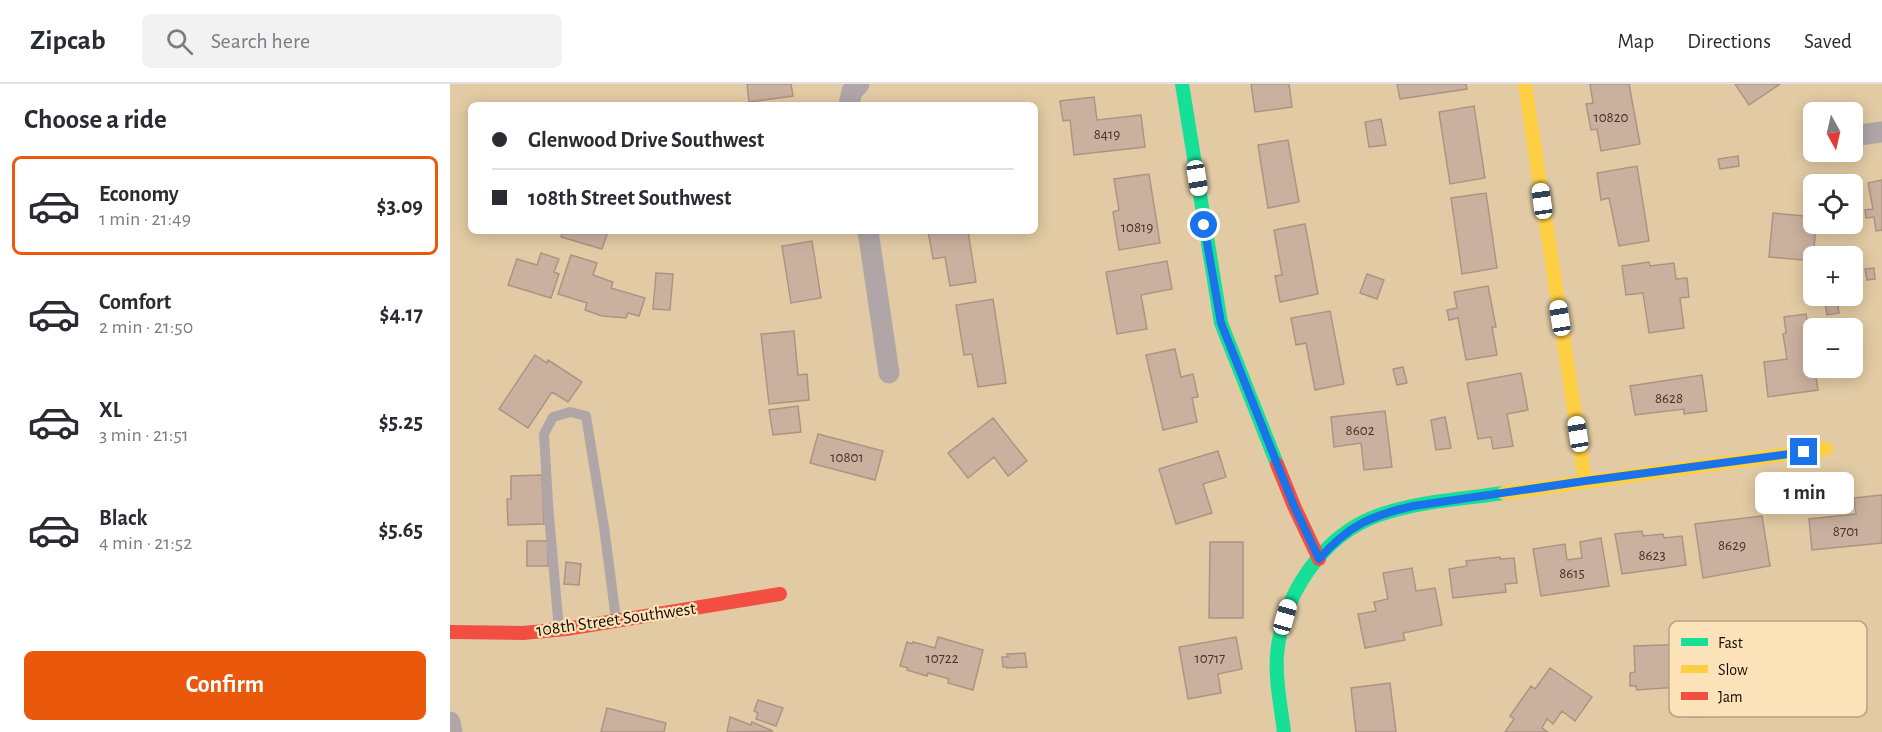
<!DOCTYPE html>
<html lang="en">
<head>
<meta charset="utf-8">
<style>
  :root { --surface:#fff; --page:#f2f2f3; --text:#2b2b33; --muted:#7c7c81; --line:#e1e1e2; --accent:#ea580c }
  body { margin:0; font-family:"Alegreya Sans",sans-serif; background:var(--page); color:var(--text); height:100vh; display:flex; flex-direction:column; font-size:22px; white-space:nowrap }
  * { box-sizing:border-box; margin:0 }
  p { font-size:20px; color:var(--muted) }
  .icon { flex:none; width:33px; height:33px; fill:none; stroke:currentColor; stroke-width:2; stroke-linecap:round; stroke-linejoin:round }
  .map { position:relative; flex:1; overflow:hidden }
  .details { display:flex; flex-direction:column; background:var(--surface); width:450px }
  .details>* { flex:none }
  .top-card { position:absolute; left:18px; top:18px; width:570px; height:132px; border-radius:9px; box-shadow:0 3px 15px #0003; display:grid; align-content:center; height:132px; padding:0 24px; background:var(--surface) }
  .needle { width:39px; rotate:172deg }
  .buttons { position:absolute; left:1353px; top:18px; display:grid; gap:12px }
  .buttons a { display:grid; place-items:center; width:60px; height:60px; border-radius:9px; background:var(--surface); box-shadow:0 3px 15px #0003; font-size:30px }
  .end { position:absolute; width:27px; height:27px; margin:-14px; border:8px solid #1a73e8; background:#fff; box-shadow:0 0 0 3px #fff }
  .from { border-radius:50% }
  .bubble { position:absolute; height:42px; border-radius:9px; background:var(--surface); box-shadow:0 3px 15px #0003; font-size:20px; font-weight:700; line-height:42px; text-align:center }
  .car { position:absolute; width:18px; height:36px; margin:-18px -9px; border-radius:8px; box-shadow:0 0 4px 2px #0007; background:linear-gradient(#fff 24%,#345 0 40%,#fff 0 76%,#345 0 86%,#fff 0) }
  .top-card b { display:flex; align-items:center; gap:21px; height:57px; font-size:22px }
  .top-card b+b { border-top:2px solid var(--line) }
  .top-card i { width:15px; height:15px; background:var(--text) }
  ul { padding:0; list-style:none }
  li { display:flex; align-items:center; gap:18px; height:99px; margin:0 12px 9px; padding:0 12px; border:3px solid transparent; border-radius:9px }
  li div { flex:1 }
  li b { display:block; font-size:22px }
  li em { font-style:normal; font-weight:700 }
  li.on { border-color:var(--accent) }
  li>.icon { width:54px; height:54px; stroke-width:1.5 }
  h2 { padding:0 24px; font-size:27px; line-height:72px }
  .primary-button { display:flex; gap:12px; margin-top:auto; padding:12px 24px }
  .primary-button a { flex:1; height:69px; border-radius:9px; background:var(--accent); color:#fff; font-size:24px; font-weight:700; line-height:69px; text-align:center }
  header { display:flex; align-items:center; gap:36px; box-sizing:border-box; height:84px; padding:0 30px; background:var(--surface); border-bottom:2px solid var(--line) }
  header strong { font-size:28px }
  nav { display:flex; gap:33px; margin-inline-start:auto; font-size:21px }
  .search { width:420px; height:54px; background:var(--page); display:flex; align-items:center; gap:15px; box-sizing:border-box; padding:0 21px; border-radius:9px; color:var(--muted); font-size:22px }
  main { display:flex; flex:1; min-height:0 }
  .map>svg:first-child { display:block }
  .building { fill:#cab09e; stroke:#ad9382; stroke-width:1.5 }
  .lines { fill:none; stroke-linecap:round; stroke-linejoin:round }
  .lane { stroke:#b0a6a7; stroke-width:10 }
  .street { stroke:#b0a6a7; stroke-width:21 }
  .fast { stroke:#16e098; stroke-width:14 }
  .slow { stroke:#ffcf43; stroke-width:14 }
  .jam { stroke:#f24e42; stroke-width:14 }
  .route { stroke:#1a73e8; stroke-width:8 }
  .labels { text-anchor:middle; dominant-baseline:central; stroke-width:4.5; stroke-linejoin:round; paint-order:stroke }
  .number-label { font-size:15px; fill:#443428 }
  .street-label { font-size:18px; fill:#170b00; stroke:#fce2b8 }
  .key { fill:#fce2b8; stroke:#b7a281; stroke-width:1.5 }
  .key-label { font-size:16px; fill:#170b00 }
</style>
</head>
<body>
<header>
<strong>Zipcab</strong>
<div class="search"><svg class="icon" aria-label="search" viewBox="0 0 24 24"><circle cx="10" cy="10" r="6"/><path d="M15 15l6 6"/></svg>Search here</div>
<nav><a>Map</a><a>Directions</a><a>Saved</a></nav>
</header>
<main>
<section class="details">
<h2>Choose a ride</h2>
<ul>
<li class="on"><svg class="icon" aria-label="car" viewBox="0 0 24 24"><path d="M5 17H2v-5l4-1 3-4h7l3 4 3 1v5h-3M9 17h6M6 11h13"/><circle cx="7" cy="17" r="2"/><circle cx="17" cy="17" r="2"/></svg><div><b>Economy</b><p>1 min · 21:49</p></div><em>$3.09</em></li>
<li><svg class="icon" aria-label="car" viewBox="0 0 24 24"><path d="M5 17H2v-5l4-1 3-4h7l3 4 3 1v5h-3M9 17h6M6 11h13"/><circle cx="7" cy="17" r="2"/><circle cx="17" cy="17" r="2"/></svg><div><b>Comfort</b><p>2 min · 21:50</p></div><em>$4.17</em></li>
<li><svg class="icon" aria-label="car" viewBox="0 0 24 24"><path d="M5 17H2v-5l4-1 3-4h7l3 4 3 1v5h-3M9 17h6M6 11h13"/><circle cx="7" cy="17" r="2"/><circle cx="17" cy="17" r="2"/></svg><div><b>XL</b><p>3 min · 21:51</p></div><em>$5.25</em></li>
<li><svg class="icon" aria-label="car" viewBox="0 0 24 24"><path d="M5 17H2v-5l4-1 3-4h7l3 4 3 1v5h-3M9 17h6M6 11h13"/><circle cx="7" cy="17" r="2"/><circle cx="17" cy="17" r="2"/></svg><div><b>Black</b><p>4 min · 21:52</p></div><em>$5.65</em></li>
</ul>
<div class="primary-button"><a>Confirm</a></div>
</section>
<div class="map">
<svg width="1432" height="648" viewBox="0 0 1432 648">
  <rect width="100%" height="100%" fill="#e2cba4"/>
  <path class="building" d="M297,0H341L343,12L299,18Z
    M801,0H839L842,23L805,28Z
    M947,0H1016L1017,5L950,15Z
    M1140,0H1179L1190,60L1151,67L1147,45L1141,46L1136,20L1143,19Z
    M1285,0H1330L1299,21Z
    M644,13L647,36L691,31L695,63L624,71L620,36L613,37L610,17Z
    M1024,22L1035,94L1000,100L989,28Z
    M931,35L936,61L919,63L915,38Z
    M838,56L849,118L818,124L808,61Z
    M1288,72L1289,82L1270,85L1268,75Z
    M1187,82L1199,157L1169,162L1159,114L1151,116L1147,89Z
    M699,90L710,159L669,166L663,128L669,126L664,95Z
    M1432,96V146L1426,147L1424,133L1416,134L1415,126L1423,125L1418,99Z
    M1036,109L1047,184L1012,190L1001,114Z
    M1323,129L1364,133V140H1366L1363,177L1319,173Z
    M855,140L868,210L830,218L825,192L832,191L824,146Z
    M113,147H158L152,165L111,153Z
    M478,147H518L526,198L500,202L495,173L483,175Z
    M362,157L371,214L341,219L332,162Z
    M91,169L109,175L104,188L109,190L101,214L58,201L67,175L87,181Z
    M121,171L147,179L143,191L163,198L161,204L195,214L189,232L178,229L176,234L152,232L135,226L137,219L108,210Z
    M717,177L722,205L691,211L697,245L667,250L656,188Z
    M1199,178L1200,182L1224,179L1226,195L1237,194L1239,213L1230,214L1234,244L1199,249L1193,209L1176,211L1172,182Z
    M1424,184L1425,195L1417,196L1415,185Z
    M206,189L223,190L220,226L203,225Z
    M917,190L934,196L927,215L910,209Z
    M1038,202L1046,243H1042L1047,271L1016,276L1008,234L999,236L997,226L1007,224L1004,208Z
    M1374,212H1386L1389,229L1377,231Z
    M543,215L556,299L528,303L522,270L514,271L506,221Z
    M880,227L894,300L865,306L856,259L846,261L841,234Z
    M1356,230L1368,306L1318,313L1314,278L1337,275L1333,250L1336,249L1334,233Z
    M344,247L348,291L357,290L359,316L319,320L311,250Z
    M725,265L731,293L743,290L748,313L742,314L747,338L713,346L696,271Z
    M85,271L97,279L98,276L132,298L118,318L102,308L78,344L49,325Z
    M953,283L957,299L947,301L943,285Z
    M1071,289L1078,326L1057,330L1063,362L1043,365L1041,353L1028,355L1017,299Z
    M1252,291L1257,327L1234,330V325L1185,331L1180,302Z
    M348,322L351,348L323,351L319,326Z
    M935,327L942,383L914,386L911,359L884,363L881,333Z
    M995,333L1001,364L986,366L981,336Z
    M543,334L577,377L558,392L544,373L518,394L498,369Z
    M368,350L433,367L425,396L360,379Z
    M768,367L776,393L753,400L762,429L726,440L709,385Z
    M92,391L94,440L58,441L57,415H61V392Z
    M1432,411V459L1362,466L1359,435L1406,430L1404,414Z
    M1312,432L1320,482L1253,494L1245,440Z
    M1192,447L1193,452L1213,450L1214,454L1232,452L1236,481L1172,490L1165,450Z
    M1151,454L1159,502L1091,512L1083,465L1115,460L1117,476L1132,474L1130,458Z
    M77,457H98V482H77Z
    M760,458H793V534H759Z
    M1050,473V475L1064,474L1067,499L1055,500L1056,508L1003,514L999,485L1017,482L1016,477Z
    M116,478L131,480L129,501L114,500Z
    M962,484L966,507L985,504L992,541L953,549L955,556L915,564L908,530L926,527L924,518L938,515L933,489Z
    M488,553L533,566L523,606L498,599L499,595L478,589L477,592L457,586L458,584L450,582L457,558L462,560L463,558L485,564Z
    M786,553L792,585L768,590L771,609L738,615L729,563Z
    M1274,559L1276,632L1242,633V602L1187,606L1186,602H1180V589L1185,588L1184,562Z
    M575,569L577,583L557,584V583H553L552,573H558L557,570Z
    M1100,584L1142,613L1125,637L1112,627L1103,640L1097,635L1092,644L1098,648H1055L1064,635L1060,632L1081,602L1085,605Z
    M940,599L946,648H906L901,604Z
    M308,616L333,624L326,642L306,635L308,629L304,627Z
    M157,624L216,639L214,648H151Z
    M280,633L301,641L302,638L323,647L277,648Z"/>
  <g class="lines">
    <path class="lane" d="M109,546L98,420L94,350L103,333L120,328L136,332L154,443L166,535"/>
    <path class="street" d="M399,21L402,7L409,0
      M1402,52L1432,48
      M418,147L439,289
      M0,638L2,648"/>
    <path class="fast" d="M732,0L771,239L827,380
      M834,648C831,623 825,597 827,571C832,512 872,451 929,431C969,417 1013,415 1054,409"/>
    <path class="slow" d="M1075,0L1135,397
      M1054,409L1376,365"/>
    <path class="jam" d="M827,380L844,422L869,475
      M0,548L73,549L116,545L330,510"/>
  </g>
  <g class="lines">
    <path class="route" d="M754,141L771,239L844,422L869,475C899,441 920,432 963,422L1135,397L1354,368"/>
  </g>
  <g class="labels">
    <g class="number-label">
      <text x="1161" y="33">10820</text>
      <text x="657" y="50">8419</text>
      <text x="687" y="143">10819</text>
      <text x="1219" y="314">8628</text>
      <text x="910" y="346">8602</text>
      <text x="397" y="373">10801</text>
      <text x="1396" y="447">8701</text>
      <text x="1282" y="461">8629</text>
      <text x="1202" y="471">8623</text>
      <text x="1122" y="489">8615</text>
      <text x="492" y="574">10722</text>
      <text x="760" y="574">10717</text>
    </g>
    <g class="street-label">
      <text transform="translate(166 536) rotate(-8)">108th Street Southwest</text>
    </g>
  </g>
  <rect x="1219" y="537" width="198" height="96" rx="9" class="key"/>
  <rect x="1231" y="554" width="27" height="8" fill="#16e098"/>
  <rect x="1231" y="581" width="27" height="8" fill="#ffcf43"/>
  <rect x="1231" y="608" width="27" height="8" fill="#f24e42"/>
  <g class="key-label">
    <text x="1268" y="564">Fast</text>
    <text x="1268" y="591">Slow</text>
    <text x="1268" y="618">Jam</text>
  </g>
</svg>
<div class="buttons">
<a><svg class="needle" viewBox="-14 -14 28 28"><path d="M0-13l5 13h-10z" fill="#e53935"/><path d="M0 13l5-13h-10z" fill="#7c7c81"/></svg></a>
<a><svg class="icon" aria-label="locate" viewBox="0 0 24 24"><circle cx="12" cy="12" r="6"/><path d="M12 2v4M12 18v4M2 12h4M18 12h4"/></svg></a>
<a>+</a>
<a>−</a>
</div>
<i class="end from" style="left:754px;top:141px"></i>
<i class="end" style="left:1354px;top:368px"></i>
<div class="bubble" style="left:1305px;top:388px;width:99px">1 min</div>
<i class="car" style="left:747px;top:94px;rotate:171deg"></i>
<i class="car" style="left:1092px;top:117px;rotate:352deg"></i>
<i class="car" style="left:1110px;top:234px;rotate:351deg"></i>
<i class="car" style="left:1128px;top:350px;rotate:351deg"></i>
<i class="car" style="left:835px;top:533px;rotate:16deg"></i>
<div class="top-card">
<b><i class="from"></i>Glenwood Drive Southwest</b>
<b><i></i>108th Street Southwest</b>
</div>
</div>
</main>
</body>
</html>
